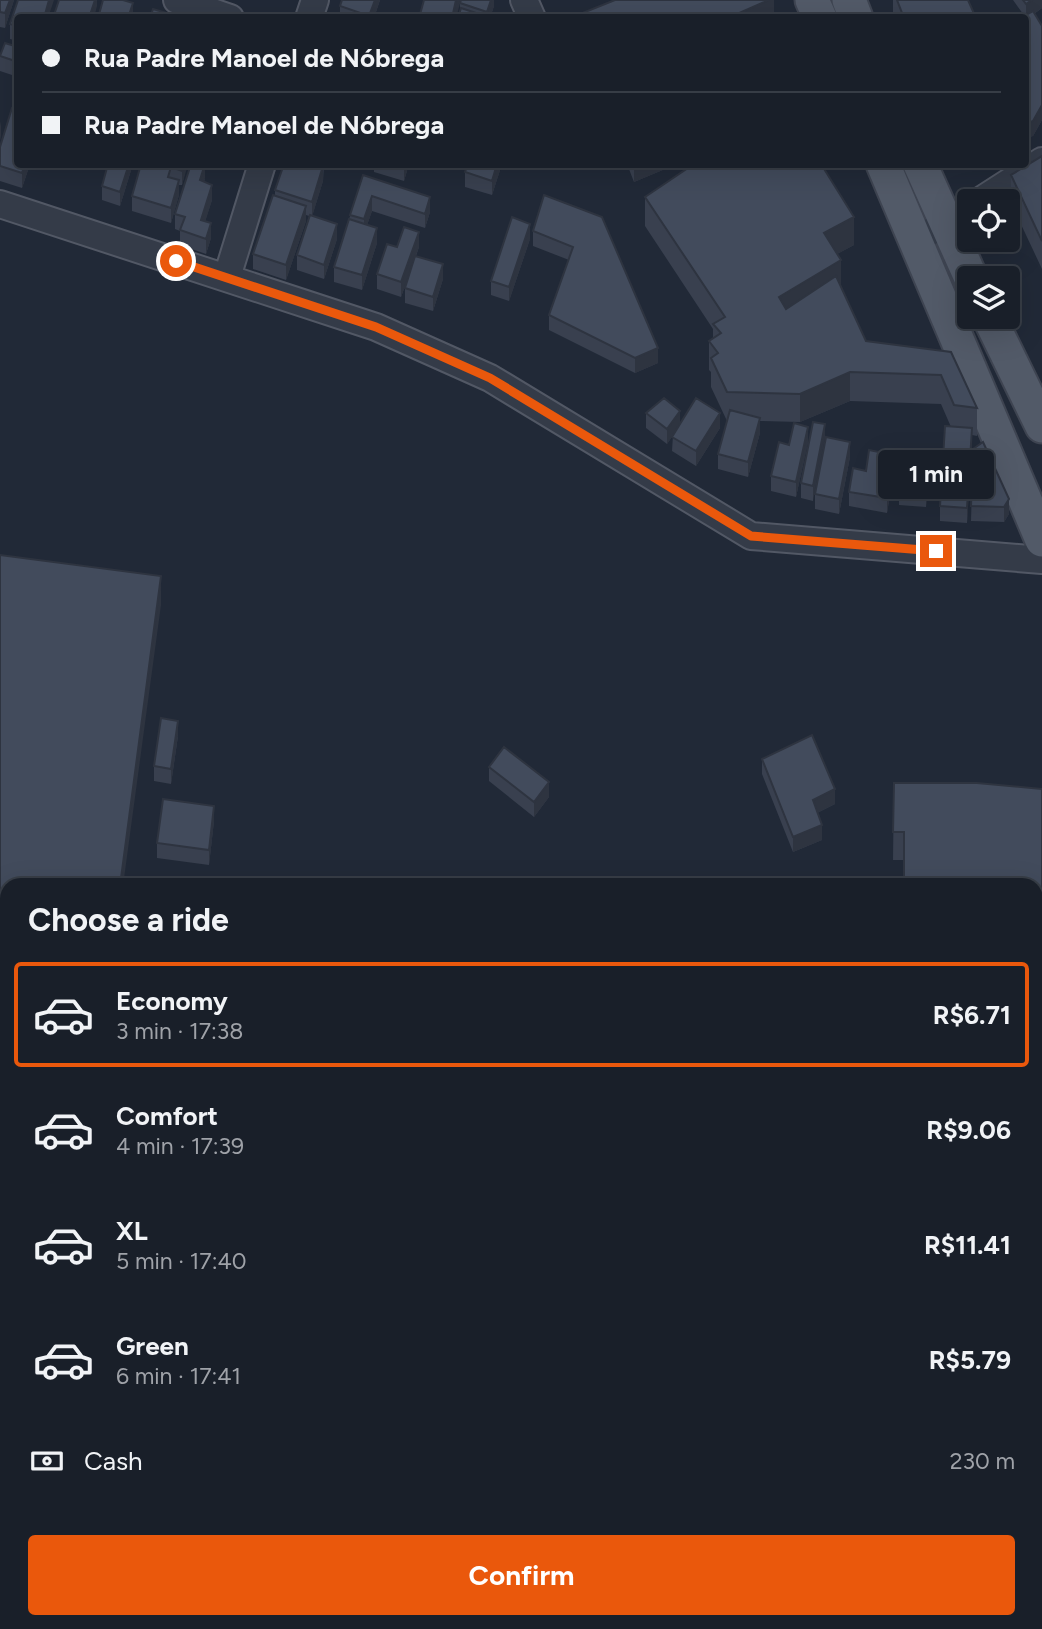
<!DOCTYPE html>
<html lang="en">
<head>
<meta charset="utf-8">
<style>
  :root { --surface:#191f29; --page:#262c35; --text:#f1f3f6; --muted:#9fa2a8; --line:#373d46; --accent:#ea580c }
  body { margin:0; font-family:Figtree,sans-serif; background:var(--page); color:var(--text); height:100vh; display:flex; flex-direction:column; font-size:26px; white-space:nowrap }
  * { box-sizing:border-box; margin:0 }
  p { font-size:23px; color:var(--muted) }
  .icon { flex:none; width:38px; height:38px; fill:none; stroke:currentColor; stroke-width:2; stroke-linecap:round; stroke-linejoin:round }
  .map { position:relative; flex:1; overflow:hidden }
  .panel { position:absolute; left:0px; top:878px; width:1043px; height:751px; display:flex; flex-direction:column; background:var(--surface); border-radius:21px 21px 0 0; box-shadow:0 7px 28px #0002,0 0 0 2px var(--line) }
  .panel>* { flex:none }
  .banner { position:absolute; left:14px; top:14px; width:1015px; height:154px; border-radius:7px; box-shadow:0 7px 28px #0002,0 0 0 2px var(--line); display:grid; align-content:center; height:154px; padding:0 28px; background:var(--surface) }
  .buttons { position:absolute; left:957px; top:189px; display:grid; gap:14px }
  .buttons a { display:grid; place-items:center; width:63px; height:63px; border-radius:7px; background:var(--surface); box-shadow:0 7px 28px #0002,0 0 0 2px var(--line); font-size:35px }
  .end { position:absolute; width:32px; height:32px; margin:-16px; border:9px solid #ea580c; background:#fff; box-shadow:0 0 0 4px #fff }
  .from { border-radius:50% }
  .bubble { position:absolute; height:49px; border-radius:7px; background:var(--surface); box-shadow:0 7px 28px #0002,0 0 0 2px var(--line); font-size:23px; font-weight:700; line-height:49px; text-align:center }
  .banner b { display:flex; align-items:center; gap:24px; height:66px; font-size:26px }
  .banner b+b { border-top:2px solid var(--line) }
  .banner i { width:18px; height:18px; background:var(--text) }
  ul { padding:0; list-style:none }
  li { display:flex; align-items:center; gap:21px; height:105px; margin:0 14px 10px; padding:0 14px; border:4px solid transparent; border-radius:7px }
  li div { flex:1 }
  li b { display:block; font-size:26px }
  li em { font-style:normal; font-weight:700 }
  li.selected { border-color:var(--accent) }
  li>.icon { width:63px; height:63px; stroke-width:1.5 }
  h2 { padding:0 28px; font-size:32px; line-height:84px }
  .pay { display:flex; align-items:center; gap:18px; height:77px; padding:0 28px; font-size:26px }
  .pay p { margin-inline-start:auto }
  .primary-button { display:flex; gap:14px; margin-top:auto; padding:14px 28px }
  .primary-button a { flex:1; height:80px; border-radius:7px; background:var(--accent); color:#fff; font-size:28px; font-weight:700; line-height:80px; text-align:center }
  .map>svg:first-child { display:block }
  .green { fill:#243639 }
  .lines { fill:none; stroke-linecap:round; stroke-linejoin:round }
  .minor-casing { stroke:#525865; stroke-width:30 }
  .major-casing { stroke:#3e4451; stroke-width:37 }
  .minor { stroke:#343b48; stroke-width:26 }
  .major { stroke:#525a68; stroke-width:33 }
  .wall { fill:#39404f }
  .shaded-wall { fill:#2e3440 }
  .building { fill:#424b5c; stroke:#2e3440; stroke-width:2 }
  .route { stroke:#ea580c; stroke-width:9 }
</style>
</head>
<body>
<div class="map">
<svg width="1042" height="1629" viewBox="0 0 1042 1629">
  <rect width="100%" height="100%" fill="#212937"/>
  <path class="green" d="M0,1063L7,1065V1135L0,1133Z
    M0,1173L7,1175V1353L0,1349Z
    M0,1444L7,1447V1622H29L26,1629H0Z"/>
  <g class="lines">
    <defs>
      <path id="minor" d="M177,0L230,18
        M524,0L532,18
        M309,18L315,0
        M980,201L1042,161
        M0,204L376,327L490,378L751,536L1042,560
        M915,241L970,208
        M227,277L262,164
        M0,1150L7,1152
        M176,1629L177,1622
        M348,1629L349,1622"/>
      <path id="major" d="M812,0L820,18
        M849,0L856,18
        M883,164L1042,540
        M920,164L971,278
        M989,317L1042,426
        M1036,1142L1042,1114
        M923,1629L925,1622"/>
    </defs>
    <use href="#minor" class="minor-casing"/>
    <use href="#major" class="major-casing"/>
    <use href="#minor" class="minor"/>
    <use href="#major" class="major"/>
  </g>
  <path class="wall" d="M0,0H14L5,28L0,27Z
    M342,0H380L374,18H340V6Z
    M494,0V6L490,18H458L460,10V3Z
    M893,0H968L976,18H893Z
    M1013,0H1042V8L1034,14L1042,26V120L1033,136L1026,138V18Z
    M18,18V41L10,39V24Z
    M18,47V77L0,71V56Z
    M0,147L18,164H30L22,188L0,181Z
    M1042,156V269L1011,203V175Z
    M108,164H133L120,206L102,200V186Z
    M141,164H187L182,185H179V195L171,223L132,211V196Z
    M284,164H324L323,181L312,216L337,239L324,279L297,270V255L309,216L306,215V221L286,280L253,269V254L275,196V190Z
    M374,164H409L404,181L374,172Z
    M502,164L492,195L465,187V172Z
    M627,164H677L634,182Z
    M363,175L430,212L425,228L372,211L367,225L377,243L362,290L334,282V267Z
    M205,178L204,182L212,200L205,221L211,238L206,254L180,245V231L175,229V214Z
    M544,195L658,363L635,373L549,330V315L569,260L533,246V231Z
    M645,197L854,245L837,254L841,286L866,341L951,352L977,408V436L972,435L967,523L940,521V506L951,427L941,404L850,401L800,422L760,421V433L748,477L718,469V454L727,421L711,387V372L709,370V341L713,338V329L645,226Z
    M530,239L509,301L491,295V281Z
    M397,247H419L416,256L443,279L433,311L405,303V288L411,270L401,297L377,289V274Z
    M646,413L680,424L720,428L696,466L672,451L673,435L667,444L646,428Z
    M813,422V501L801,498V483Z
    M808,442L796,497L771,491V476L789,445Z
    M973,449L1009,514L1004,522L971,521Z
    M850,457L839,514L815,509V494Z
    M929,467L926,507L899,505V490Z
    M894,470L887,513L849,506V492L866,471Z
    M0,555L161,605L7,886V1017L0,1016Z
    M178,736L171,784L154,781V766Z
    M762,759L835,804L817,813L822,840L793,852L762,774Z
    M489,767L549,797L534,817L489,781Z
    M894,783L1042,789V979L1036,1005V886H904V860H893Z
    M214,821L209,865L157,858V843Z
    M1036,1513L1042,1514V1629L1036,1622Z"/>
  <path class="shaded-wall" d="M10,0H14L5,28V13Z
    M49,0H54L48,18H44Z
    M95,0H97V6L94,18H89Z
    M375,0H380L374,18H369Z
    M456,0H461L456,18H452Z
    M491,0H494V6L490,18H487V12Z
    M769,0H774V13L763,18H728Z
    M1032,0H1042V8L1026,19V4Z
    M133,3V18H128Z
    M1042,105V120L1033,136L1026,138V124Z
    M1,121V136L0,141V126Z
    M25,164H30L22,188V173Z
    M129,164H133L120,206V192Z
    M184,164H187V168L182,185V171Z
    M205,164V178L200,195V180Z
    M404,164H409L404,181Z
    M497,164H502L492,195V181Z
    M640,164H677L634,182V167Z
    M323,166V181L312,217V202Z
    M179,180V195L171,223V208Z
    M212,185V200L201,235V220Z
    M372,196V211L364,234V219Z
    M430,197V212L425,228V214Z
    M306,206V221L286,280V265Z
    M854,217V245L824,261V233Z
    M211,223V238L206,254V239Z
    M337,224V239L324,279V265Z
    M530,224V239L509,301V287Z
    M377,228V243L362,290V275Z
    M419,232V247L401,297V282Z
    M841,260V289L779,326V297Z
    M443,264V279L433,311V297Z
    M658,348V363L635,373V358Z
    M850,372V401L800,422V394Z
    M680,411V426L667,444V429Z
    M720,413V428L696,466V451Z
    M760,418V433L748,477V462Z
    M825,424V439L813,501V486Z
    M808,427V442L796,497V482Z
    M972,428V443L967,523V508Z
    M850,442V457L839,514V499Z
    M929,452V467L926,507V492Z
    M894,455V470L887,513V498Z
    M1009,499V514L1004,522V507Z
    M161,576V605L123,886H120Z
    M178,721V736L171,784V769Z
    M549,782V797L534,817V802Z
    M835,789V804L813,815V800Z
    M214,806V821L209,865V850Z
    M822,825V840L793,852V837Z
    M1042,951V979L1036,1005V977Z
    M532,1622H535L534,1629H531Z
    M592,1622H598L597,1629H590Z
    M832,1622H839L837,1629H831Z"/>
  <path class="building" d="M0,0H10L5,13L0,12Z
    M18,0H49L44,18H18V26L10,24Z
    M59,0H95L89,18H53Z
    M103,0H123L133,3L128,18H98Z
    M342,0H375L369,16L340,6Z
    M424,0H456L452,18H419Z
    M461,0H491L487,12L460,3Z
    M615,0H769L728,18H582L580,14Z
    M897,0H968L976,18H904Z
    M1023,0H1032L1026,4Z
    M461,8L476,13L475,18H458Z
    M153,9L180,17V18H150Z
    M1033,11L1042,26V105L1033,121L1026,124V18H1020Z
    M5,43L18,47V62L0,56Z
    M12,108L18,110V164H25L22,173L0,166V147Z
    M1042,156V241L1011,175Z
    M108,164H129L120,192L102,186Z
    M141,164H184L182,171L171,167L168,177L179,180L171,208L132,196Z
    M191,164H205L200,180L212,185L201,220L211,223L206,239L180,230L185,217L175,214Z
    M284,164H318L323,166L312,202L275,190Z
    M468,164H497L492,181L465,172Z
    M694,164H821L854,217L824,233L841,260L779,297L786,309L836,276L866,341L951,352L977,408L954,405L941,375L850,372L800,394L727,392L711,358L718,353L709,341L721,333L713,324L725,317L645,197Z
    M363,175L430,197L425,214L372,196L364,219L350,215Z
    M273,195L306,206L286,265L253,254Z
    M544,195L602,217L658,348L635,358L549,315L573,247L533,231Z
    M310,215L337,224L324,265L297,255Z
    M512,217L530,224L509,287L491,281Z
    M349,219L377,228L362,275L334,267Z
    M404,227L419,232L401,282L377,274L387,244L397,247Z
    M415,256L443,264L433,297L405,288Z
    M664,398L680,411L667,429L646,413Z
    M696,398L720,413L696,451L672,437Z
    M730,410L760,418L748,462L718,454Z
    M813,422L825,424L813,486L801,483Z
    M794,423L808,427L796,482L771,476L779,442L789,445Z
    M945,426L972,428L967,508L940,506Z
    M826,437L850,442L839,499L815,494Z
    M983,442L1009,499L1004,507L971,506L973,449Z
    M902,449L929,452L926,492L899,490Z
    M869,450L894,455L887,498L849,492L853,468L866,471Z
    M0,555L161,576L120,886H7V988L0,987Z
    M161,718L178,721L171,769L154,766Z
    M812,735L835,789L813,800L822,825L793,837L762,759Z
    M504,747L549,782L534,802L489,767Z
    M894,783H977L1042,789V951L1036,977V886H915V881L904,883V832H893Z
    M163,799L214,806L209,850L157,843Z
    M1036,1513L1042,1514V1568L1036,1567Z
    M1036,1581L1042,1583V1629H947L949,1622H1036Z
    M303,1622H333L332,1629H302Z
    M390,1622H432L431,1629H390Z
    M497,1622H532L531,1629H495Z
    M537,1622H592L590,1629H536Z
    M786,1622H832L831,1629H784Z
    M837,1622H854L852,1629H836Z"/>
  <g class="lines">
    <path class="route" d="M176,261L376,327L490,378L751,536L936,551"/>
  </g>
</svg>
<div class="buttons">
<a><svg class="icon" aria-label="locate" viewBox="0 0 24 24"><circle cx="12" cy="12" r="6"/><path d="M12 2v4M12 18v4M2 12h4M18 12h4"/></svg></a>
<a><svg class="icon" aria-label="layers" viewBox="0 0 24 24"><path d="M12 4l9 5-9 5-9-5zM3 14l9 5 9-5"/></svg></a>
</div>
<i class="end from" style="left:176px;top:261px"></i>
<i class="end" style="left:936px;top:551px"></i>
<div class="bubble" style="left:878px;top:450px;width:116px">1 min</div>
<div class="banner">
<b><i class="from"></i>Rua Padre Manoel de Nóbrega</b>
<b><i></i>Rua Padre Manoel de Nóbrega</b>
</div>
<section class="panel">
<h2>Choose a ride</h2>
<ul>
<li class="selected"><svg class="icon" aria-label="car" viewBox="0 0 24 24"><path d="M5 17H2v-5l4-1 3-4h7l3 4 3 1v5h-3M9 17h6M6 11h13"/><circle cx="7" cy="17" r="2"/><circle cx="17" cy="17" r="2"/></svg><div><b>Economy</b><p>3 min · 17:38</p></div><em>R$6.71</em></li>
<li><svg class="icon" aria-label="car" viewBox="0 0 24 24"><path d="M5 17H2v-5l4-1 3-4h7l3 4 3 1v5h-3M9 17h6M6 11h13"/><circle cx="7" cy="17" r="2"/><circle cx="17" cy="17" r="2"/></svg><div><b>Comfort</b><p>4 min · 17:39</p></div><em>R$9.06</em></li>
<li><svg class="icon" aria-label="car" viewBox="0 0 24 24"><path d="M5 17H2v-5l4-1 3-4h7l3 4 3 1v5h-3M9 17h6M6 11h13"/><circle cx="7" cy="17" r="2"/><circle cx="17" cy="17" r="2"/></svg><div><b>XL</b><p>5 min · 17:40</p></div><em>R$11.41</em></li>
<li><svg class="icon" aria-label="car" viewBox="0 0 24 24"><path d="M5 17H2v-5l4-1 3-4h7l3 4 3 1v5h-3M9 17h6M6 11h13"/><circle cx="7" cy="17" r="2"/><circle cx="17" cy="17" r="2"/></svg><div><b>Green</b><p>6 min · 17:41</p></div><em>R$5.79</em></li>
</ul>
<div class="pay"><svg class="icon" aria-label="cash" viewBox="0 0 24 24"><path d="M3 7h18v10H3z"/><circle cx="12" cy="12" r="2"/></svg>Cash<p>230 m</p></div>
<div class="primary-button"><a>Confirm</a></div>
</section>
</div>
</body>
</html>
